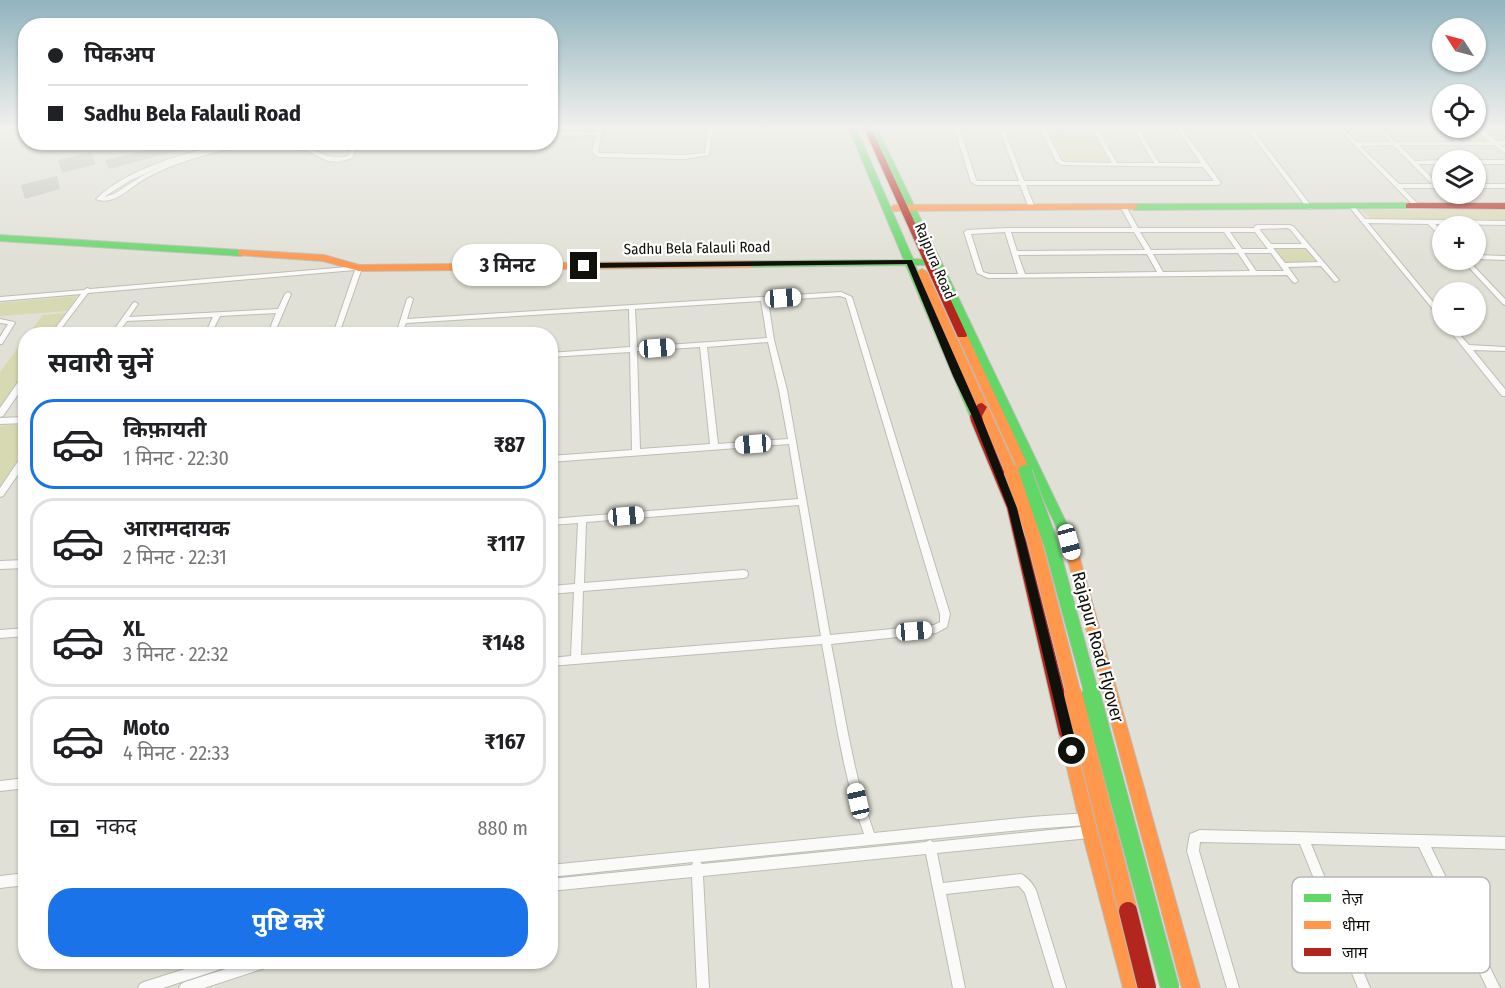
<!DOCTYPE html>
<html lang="hi">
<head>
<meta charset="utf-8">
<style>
  :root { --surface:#fff; --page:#f6f6f6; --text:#202124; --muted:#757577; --line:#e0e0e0; --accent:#1a73e8 }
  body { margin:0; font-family:"Fira Sans Condensed","Noto Sans Devanagari",sans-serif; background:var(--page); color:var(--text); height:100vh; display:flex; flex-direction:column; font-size:22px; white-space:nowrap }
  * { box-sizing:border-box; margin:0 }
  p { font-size:20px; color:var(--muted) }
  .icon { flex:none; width:33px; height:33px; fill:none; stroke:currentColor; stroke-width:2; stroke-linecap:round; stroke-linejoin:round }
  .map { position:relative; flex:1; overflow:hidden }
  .side { position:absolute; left:18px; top:327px; width:540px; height:642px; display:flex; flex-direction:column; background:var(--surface); border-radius:24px; box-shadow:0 2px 4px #0004 }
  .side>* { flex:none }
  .top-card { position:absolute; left:18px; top:18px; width:540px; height:132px; border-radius:24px; box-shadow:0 2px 4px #0004; display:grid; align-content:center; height:132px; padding:0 30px; background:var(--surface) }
  .needle { width:39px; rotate:306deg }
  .fabs { position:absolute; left:1432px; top:18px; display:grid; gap:12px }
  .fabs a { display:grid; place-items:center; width:54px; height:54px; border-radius:50%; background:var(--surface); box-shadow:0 2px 4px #0004; font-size:30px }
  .end { position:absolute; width:27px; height:27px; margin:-14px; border:8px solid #10110a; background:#fff; box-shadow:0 0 0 3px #fff }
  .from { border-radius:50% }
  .bubble { position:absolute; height:42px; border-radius:21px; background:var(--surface); box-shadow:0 2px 4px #0004; font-size:20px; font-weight:700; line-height:42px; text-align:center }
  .car { position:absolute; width:18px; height:36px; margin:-18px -9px; border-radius:8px; box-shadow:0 0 4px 2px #0007; background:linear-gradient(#fff 24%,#345 0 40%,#fff 0 76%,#345 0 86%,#fff 0) }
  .top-card b { display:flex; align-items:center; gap:21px; height:57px; font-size:22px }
  .top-card b+b { border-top:2px solid var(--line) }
  .top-card i { width:15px; height:15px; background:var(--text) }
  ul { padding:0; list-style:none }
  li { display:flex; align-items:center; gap:18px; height:90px; margin:0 12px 9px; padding:0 18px; border:3px solid var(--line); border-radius:24px }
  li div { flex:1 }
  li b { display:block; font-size:22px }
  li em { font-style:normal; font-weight:700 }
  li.current { border-color:var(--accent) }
  li>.icon { width:54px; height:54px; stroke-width:1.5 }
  h2 { padding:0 30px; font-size:27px; line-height:72px }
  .pay { display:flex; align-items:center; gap:15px; height:66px; padding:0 30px; font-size:22px }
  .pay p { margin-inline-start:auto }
  .cta { display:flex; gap:12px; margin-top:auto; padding:12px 30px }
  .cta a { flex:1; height:69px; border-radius:24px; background:var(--accent); color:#fff; font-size:24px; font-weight:700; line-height:69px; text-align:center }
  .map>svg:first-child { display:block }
  .green { fill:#d7d9b3 }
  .building { fill:#c4c4bc }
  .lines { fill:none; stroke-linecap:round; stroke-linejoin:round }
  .street-casing { stroke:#bdbdb5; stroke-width:2 }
  .fast-casing { stroke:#bdbdb5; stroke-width:2 }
  .slow-casing { stroke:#bdbdb5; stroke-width:2 }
  .jam-casing { stroke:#bdbdb5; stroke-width:2 }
  .street { fill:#fafaf9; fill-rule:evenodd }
  .fast { fill:#63d668; fill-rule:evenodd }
  .slow { fill:#ff974d; fill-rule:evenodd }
  .jam { fill:#b3261e; fill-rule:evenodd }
  .fast-bridge-far1-casing { stroke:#bbbbb7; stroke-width:16; stroke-linecap:butt }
  .fast-bridge-casing { stroke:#bbbbb7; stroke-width:20; stroke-linecap:butt }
  .slow-bridge-far1-casing { stroke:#bbbbb7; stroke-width:16; stroke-linecap:butt }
  .slow-bridge-casing { stroke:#bbbbb7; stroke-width:20; stroke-linecap:butt }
  .jam-bridge-casing { stroke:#bbbbb7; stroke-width:20; stroke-linecap:butt }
  .fast-bridge-far1 { stroke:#63d668; stroke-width:14 }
  .fast-bridge { stroke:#63d668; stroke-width:18 }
  .slow-bridge-far1 { stroke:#ff974d; stroke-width:14 }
  .slow-bridge { stroke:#ff974d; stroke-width:18 }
  .jam-bridge { stroke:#b3261e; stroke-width:18 }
  .route { fill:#10110a }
  .labels { text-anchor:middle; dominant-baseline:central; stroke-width:4.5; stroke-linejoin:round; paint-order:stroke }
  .far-street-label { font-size:15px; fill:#10110a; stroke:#fff }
  .street-label { font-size:18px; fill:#10110a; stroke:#fff }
  .key { fill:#fff; stroke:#b7b8b6; stroke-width:1.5 }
  .key-label { font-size:16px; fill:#10110a }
</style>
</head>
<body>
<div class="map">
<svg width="1505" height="988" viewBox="0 0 1505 988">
  <rect width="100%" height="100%" fill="#e0e0d6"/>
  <path class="green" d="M1505,126V142H1462L1445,128Z
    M1049,131L1093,132L1109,162H1066Z
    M1361,210H1505V220L1372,219Z
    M1307,248L1318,261L1317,263H1285L1274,249Z
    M77,296L67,311L0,316V303Z
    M66,313L51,334H28L43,315Z
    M25,338V371L0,409V372Z
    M25,424V449L0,486V426Z"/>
  <path class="building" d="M177,142H198V145L109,169L105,160Z
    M91,152L96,164L62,173L58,160Z
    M57,176L60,189L25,199L21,185Z"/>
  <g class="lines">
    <defs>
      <path id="street" d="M1,126H7L0,132Z
        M598,126H603L598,152L599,153L684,155L705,153L708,126H713L709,155L684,159L598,157L592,152L596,135L550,136V132H597Z
        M954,126H959L976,180L977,181H1019L998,126H1003L1024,181H1214L1203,167L1061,165L1056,161L1039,126H1044L1061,160L1064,162L1112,163L1091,126H1096L1117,163H1154L1132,126H1137L1159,163H1201L1175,126H1180L1221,183L1218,185H1026L1035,208L1032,210L1029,208L1020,185H976L971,182Z
        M1245,126H1250L1312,207V209H1308Z
        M1336,126H1341L1357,142H1390L1374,126H1379L1395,142H1455L1438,126L1445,128L1462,142H1490L1474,128L1478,126L1497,141H1505V145H1500L1505,148V153L1494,145H1399L1415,161L1443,160V164H1418L1438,184H1443V188H1402L1420,206V208H1416ZM1393,145L1432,184H1399L1360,146Z
        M229,142H239L214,150L243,142H253C242,147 229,149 217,152C193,158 168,166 146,178C131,186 114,207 96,199C129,167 186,154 229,142ZM167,164L142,176L114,194L104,197L129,181Z
        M289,142C312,142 322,163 348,156L354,142H359L352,158L339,162L328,161Z
        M1476,160H1505V164H1476Z
        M1476,184H1505V188H1476Z
        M1124,206L1127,208L1138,228H1254L1255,226L1257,225H1290L1294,227L1339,280L1336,282L1334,281L1321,266L1288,267L1298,281L1295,283L1293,282L1287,275L988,278L977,273L964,232L967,230L1007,228H1132L1121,208ZM1287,228L1290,229L1302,244H1271L1260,230V229ZM1005,232L1018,274H989L983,272L971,234ZM1011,232H1134L1145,250L1017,251ZM1140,232H1224L1236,249L1151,250ZM1230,232H1255L1268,249H1242ZM1273,248H1306L1318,262L1285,263ZM1238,253L1250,271L1163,272L1153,254ZM1244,253H1271L1284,271H1256ZM1147,254L1157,272L1025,274L1018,255Z
        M1351,207H1355L1365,219L1505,221V225L1435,224L1443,232V238L1441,237L1428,224L1368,223L1443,314V320L1441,319L1351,209Z
        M1476,255L1505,256V260L1476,259Z
        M1462,260H1468L1505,299V305L1503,304Z
        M359,266L362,268L339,334H333L355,270L88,293L57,334H51L81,294L0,301V297L84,290L87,288L90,289Z
        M288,292L291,294L274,334H268L276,313L220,316L211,334H205L213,317L127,321L117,334H111L133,303L135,302L138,304L129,317L278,309L285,294Z
        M841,292L852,297L950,614L947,627L936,633L831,644C844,707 852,772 874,833L1031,817L1087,813L1091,815L1093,819L1091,823L1087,825L1031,829L700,862L702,864L926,842L930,840L933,842L1090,826L1094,828L1096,832L1094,836L1090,838L937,853L943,883L1021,874C1027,877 1033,884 1036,890L1066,988H1054L1025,893L1019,886L946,894L965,988H953L926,854L703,876L709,988H697L692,877L550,891V879L692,865L693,862L550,877V865L864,834C842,773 834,708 822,644L550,666V658L571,656L574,592L550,594V586L575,584L578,523L550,525V519L798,499L789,444L550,462V456L632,450L630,352L550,357V353L630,347L629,309L406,323L402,334H396L407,299L410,297L413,299L407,319ZM840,296L846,298L940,614V622L934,625L830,635L787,390L774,340L768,301ZM761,301L767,338L637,347L635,309ZM768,342L779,390L788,439L718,444L707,347ZM700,347L710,444L640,449L637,351ZM799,505L821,636L581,655L583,591L744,578L747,577L748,574L747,571L744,570L584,583L586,522Z
        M0,319L14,322L15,323L2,344H0V337L8,324L0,323Z
        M1446,326H1452L1469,345L1505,347V351L1473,350L1505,389V396H1502Z
        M23,375H26V383L3,416L0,417V408Z
        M26,417V423L0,424V418Z
        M26,453V463L3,496L0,497V488L23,454Z
        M26,560V568L0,569V561Z
        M26,628V636L0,638V630Z
        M26,778V788L0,791V781Z
        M1200,830L1505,837V849L1431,847L1500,988H1487L1419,847L1311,844L1370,988H1358L1300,844L1200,842L1199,851L1239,988H1227L1187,851L1190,834Z
        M26,873V885L0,888V876Z
        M207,962H230L228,966L224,968L163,988H138L140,984L144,982Z
        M248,962H271L269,966L265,968L204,988H179L181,984L185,982Z"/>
      <path id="fast" d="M848,126H855L913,259L931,260L869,126H876L1075,541L1073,545H1065L1063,541L932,262L928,265H915L982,416L980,419L976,420L970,416L906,265L751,267L746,264L751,261L904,260Z
        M1409,203L1412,204V208L1134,210L1130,207L1134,204Z
        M0,235L241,250L245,253L241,256L0,241Z"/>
      <path id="slow" d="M1134,204L1137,205V209L894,211L890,208L894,205Z
        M241,250L324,255L359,265L751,261L756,264L751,267L359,271L323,261L238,255V251Z
        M922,269L927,272L1017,471L1015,474L1011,475L1005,471L917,272Z
        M962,332L967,335L1031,472L1029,475L1025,476L1019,472L957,335Z
        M1069,536L1073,537L1075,541L1200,988H1182L1063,541L1065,537Z
        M1067,727L1072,729L1075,734L1098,832L1141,988H1123L1082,832L1059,734L1062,729Z"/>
      <path id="jam" d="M863,126H870L967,335L966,337H958L957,335Z
        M1409,203H1505V209L1406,208V204Z
        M982,403L987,407L982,416L983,421L1019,508L1075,734L1072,739L1067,741L1062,739L1059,734L1007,508L971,421L970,416L978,404Z"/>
    </defs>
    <use href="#street" class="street-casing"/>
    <use href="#fast" class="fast-casing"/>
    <use href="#slow" class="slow-casing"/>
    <use href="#jam" class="jam-casing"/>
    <use href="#street" class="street"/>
    <use href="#fast" class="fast"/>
    <use href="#slow" class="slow"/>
    <use href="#jam" class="jam"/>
    <defs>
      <path id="fast-bridge-far1" d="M1025,472L1051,544L1092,695"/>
      <path id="fast-bridge" d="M1091,694L1170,988"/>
      <path id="slow-bridge-far1" d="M1011,471L1034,539L1074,695"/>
      <path id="slow-bridge" d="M1073,694L1128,911"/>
      <path id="jam-bridge" d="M1128,911L1147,988"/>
    </defs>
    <use href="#fast-bridge-far1" class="fast-bridge-far1-casing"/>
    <use href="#fast-bridge" class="fast-bridge-casing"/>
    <use href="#slow-bridge-far1" class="slow-bridge-far1-casing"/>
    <use href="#slow-bridge" class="slow-bridge-casing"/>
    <use href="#jam-bridge" class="jam-bridge-casing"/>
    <use href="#fast-bridge-far1" class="fast-bridge-far1"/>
    <use href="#fast-bridge" class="fast-bridge"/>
    <use href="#slow-bridge-far1" class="slow-bridge-far1"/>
    <use href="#slow-bridge" class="slow-bridge"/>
    <use href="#jam-bridge" class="jam-bridge"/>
  </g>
  <linearGradient id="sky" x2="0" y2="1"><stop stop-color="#91b3be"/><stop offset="0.48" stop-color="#f1f1ed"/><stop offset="1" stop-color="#f1f1ed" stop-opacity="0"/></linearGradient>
  <rect width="1505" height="265" fill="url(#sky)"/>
  <path class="route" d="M912,260L981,416L1017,508L1078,751L1072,757L1066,751L1008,508L972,416L953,376L907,264L584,268L580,266L584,263Z"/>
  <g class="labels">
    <g class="far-street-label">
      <text transform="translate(697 248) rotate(-1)">Sadhu Bela Falauli Road</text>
      <text transform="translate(935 261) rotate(67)">Rajpura Road</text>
    </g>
    <g class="street-label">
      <text transform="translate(1098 647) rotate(75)">Rajapur Road Flyover</text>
    </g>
  </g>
  <rect x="1292" y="877" width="198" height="96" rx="9" class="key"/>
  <rect x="1304" y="894" width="27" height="8" fill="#63d668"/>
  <rect x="1304" y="921" width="27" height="8" fill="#ff974d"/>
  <rect x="1304" y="948" width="27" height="8" fill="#b3261e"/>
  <g class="key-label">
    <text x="1342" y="904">तेज़</text>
    <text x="1342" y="931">धीमा</text>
    <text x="1342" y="958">जाम</text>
  </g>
</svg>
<div class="fabs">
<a><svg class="needle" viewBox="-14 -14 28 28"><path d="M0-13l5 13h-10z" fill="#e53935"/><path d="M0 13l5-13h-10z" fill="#757577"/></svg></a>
<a><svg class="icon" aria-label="locate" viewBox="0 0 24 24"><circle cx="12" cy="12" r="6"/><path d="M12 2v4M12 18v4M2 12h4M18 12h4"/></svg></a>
<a><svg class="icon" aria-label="layers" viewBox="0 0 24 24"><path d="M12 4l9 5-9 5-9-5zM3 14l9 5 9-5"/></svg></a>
<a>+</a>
<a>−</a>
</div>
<i class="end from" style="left:1072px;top:751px"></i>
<i class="end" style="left:584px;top:266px"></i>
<div class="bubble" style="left:452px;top:244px;width:111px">3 मिनट</div>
<i class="car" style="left:783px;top:298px;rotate:86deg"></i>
<i class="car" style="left:657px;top:348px;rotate:86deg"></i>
<i class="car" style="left:753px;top:444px;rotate:266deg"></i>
<i class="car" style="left:626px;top:516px;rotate:85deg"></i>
<i class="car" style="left:1069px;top:542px;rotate:165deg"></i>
<i class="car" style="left:914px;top:631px;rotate:85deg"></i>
<i class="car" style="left:858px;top:801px;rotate:347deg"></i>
<div class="top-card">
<b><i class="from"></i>पिकअप</b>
<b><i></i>Sadhu Bela Falauli Road</b>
</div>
<section class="side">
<h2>सवारी चुनें</h2>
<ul>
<li class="current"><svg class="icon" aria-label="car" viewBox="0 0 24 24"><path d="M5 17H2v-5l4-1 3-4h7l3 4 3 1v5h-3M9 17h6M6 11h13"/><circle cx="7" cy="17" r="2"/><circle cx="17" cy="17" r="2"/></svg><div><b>किफ़ायती</b><p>1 मिनट · 22:30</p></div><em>₹87</em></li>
<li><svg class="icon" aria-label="car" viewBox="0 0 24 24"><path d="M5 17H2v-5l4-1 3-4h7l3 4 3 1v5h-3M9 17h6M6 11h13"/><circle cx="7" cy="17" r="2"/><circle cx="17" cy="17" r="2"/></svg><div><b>आरामदायक</b><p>2 मिनट · 22:31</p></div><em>₹117</em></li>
<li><svg class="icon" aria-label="car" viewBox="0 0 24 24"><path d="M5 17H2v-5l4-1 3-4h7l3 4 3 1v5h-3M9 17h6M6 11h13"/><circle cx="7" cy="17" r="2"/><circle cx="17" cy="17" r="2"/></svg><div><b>XL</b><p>3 मिनट · 22:32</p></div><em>₹148</em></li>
<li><svg class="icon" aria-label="car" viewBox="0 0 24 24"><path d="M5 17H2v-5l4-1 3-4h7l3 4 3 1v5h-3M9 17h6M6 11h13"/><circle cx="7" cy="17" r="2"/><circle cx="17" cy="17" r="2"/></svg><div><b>Moto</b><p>4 मिनट · 22:33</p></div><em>₹167</em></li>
</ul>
<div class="pay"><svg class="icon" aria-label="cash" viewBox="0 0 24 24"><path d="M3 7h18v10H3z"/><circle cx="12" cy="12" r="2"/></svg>नकद<p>880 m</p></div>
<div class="cta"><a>पुष्टि करें</a></div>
</section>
</div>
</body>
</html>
